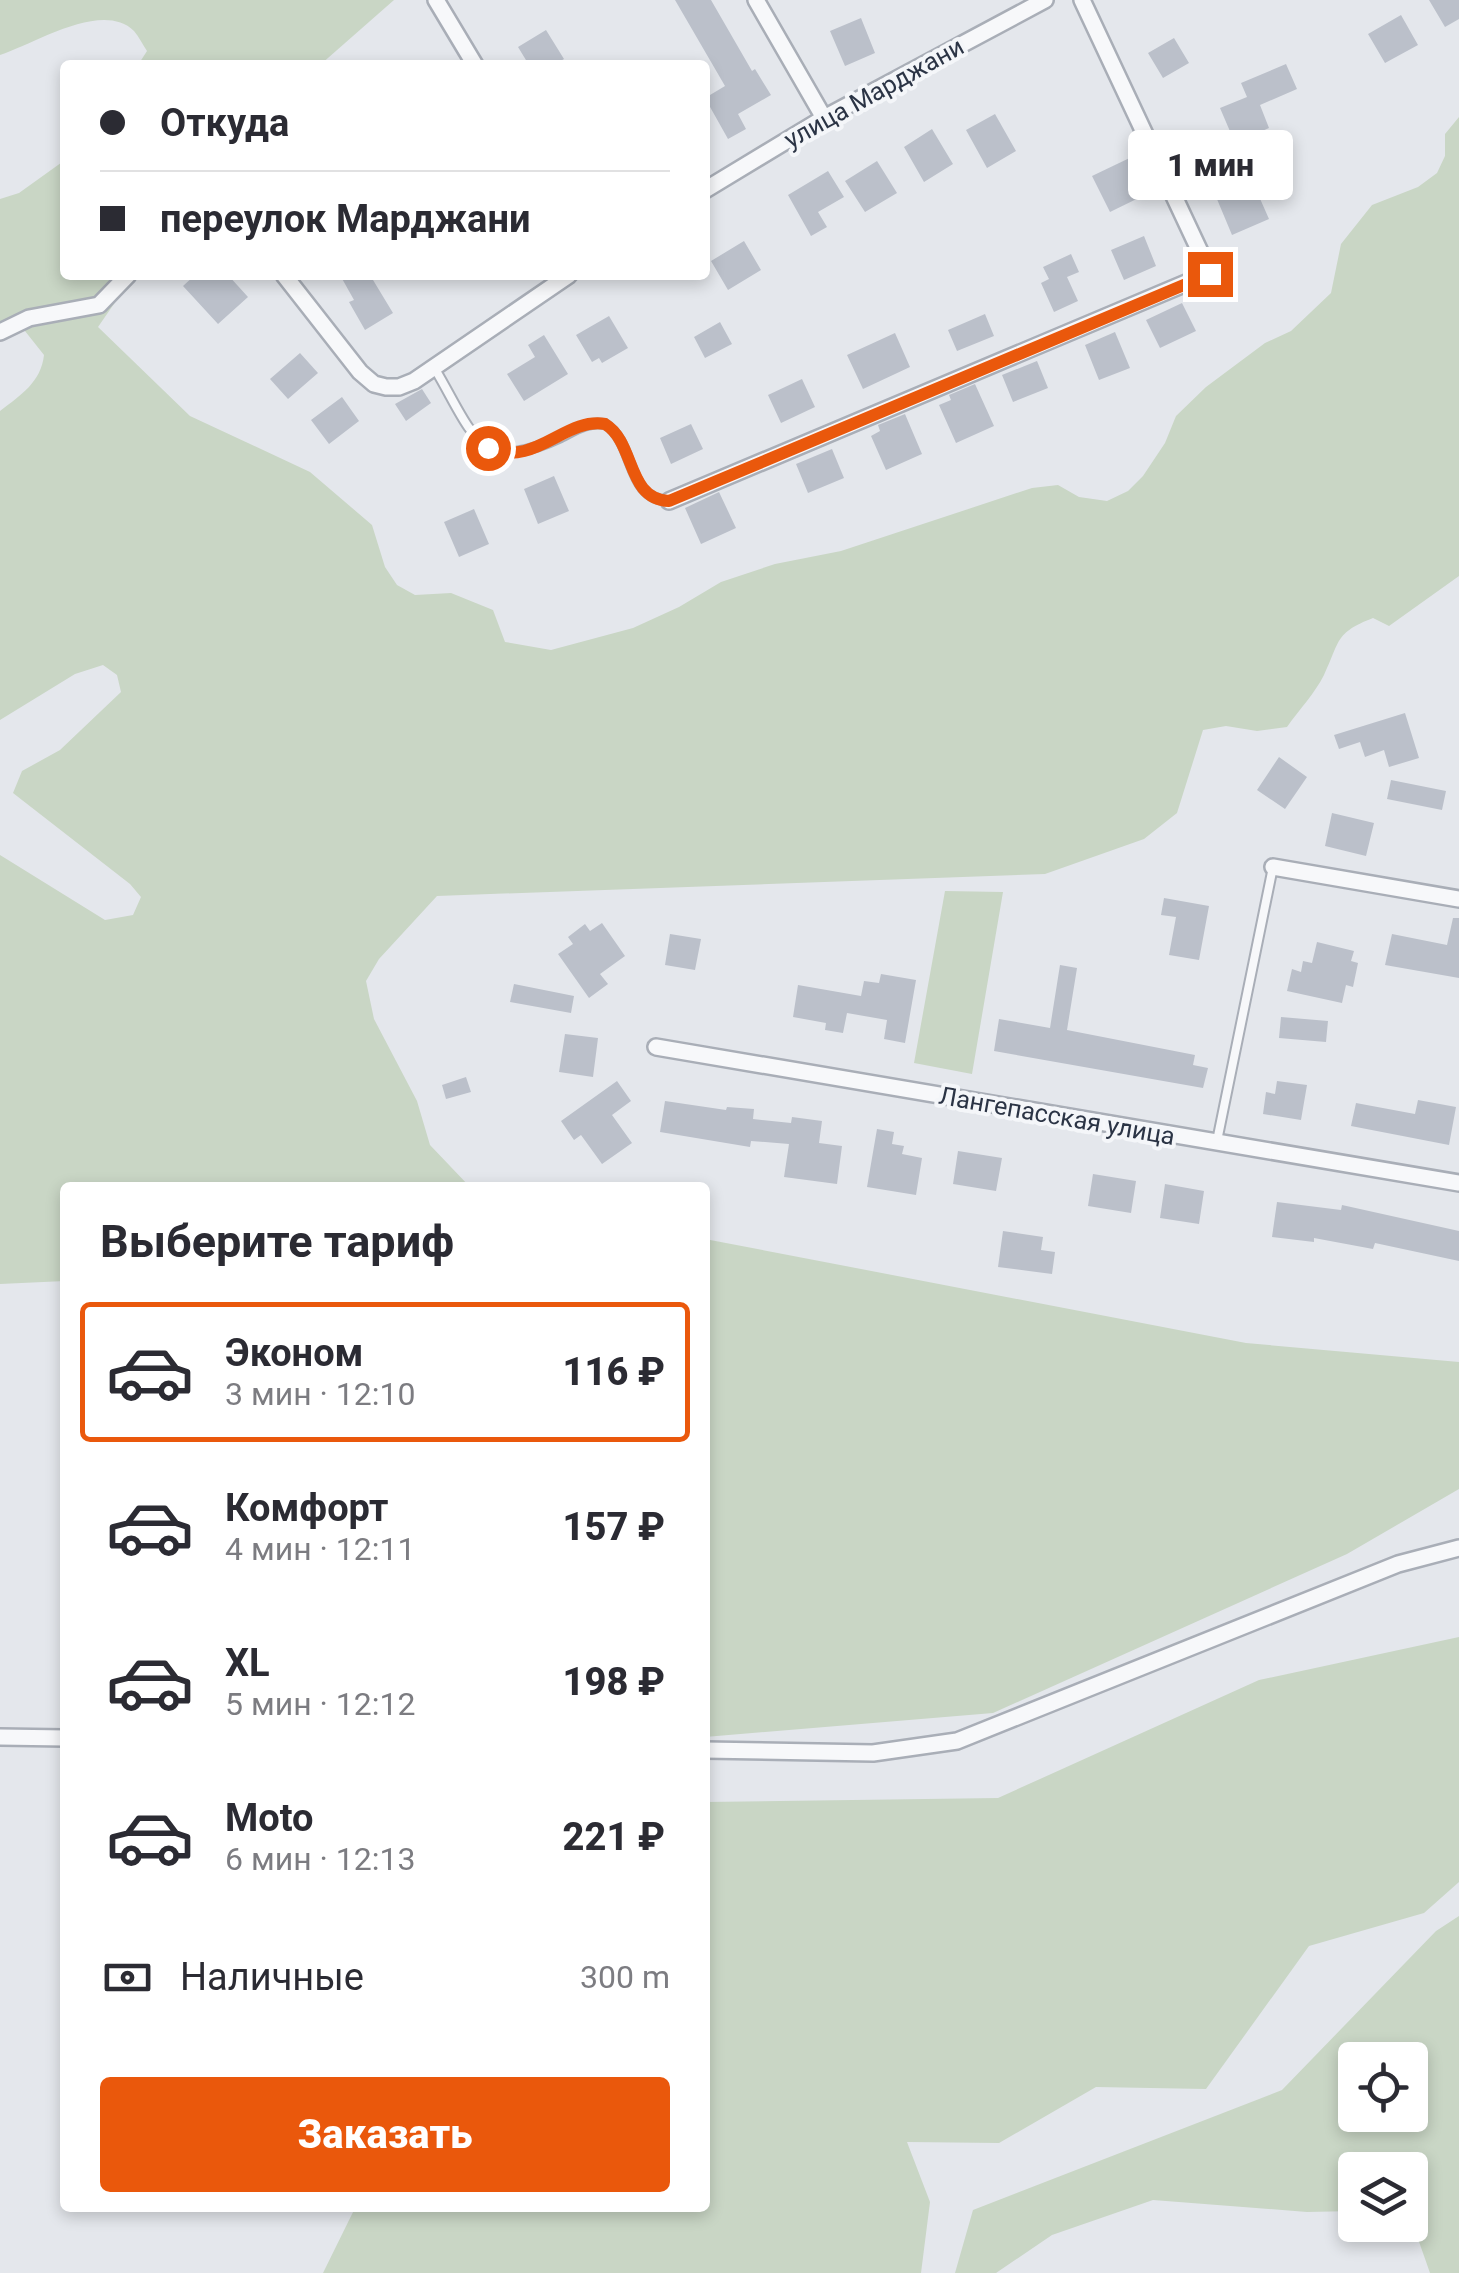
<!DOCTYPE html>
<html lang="ru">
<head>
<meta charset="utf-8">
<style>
  :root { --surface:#fff; --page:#f2f2f3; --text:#2b2b33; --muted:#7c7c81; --line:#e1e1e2; --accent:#ea580c }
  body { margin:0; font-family:Roboto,sans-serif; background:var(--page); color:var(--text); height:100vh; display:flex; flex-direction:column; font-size:38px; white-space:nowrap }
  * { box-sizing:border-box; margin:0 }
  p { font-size:32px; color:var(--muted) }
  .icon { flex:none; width:55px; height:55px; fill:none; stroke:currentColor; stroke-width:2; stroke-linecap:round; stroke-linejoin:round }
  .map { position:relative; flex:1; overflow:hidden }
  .drawer { position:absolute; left:60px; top:1182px; width:650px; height:1030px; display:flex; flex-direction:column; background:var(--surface); border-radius:10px; box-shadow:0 5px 15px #0003 }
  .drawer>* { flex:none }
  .top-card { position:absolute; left:60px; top:60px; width:650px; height:220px; border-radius:10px; box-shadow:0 5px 15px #0003; display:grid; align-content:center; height:220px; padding:0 40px; background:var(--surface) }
  .fabs { position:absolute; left:1338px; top:2042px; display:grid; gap:20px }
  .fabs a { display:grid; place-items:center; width:90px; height:90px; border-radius:10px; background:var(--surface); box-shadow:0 5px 15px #0003; font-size:50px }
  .end { position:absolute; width:45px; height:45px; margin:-22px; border:12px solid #ea580c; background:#fff; box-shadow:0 0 0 5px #fff }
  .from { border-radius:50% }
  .bubble { position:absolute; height:70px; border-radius:10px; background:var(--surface); box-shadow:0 5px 15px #0003; font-size:32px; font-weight:800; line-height:70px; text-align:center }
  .top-card b { display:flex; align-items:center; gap:35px; height:95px; font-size:38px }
  .top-card b+b { border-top:2px solid var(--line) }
  .top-card i { width:25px; height:25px; background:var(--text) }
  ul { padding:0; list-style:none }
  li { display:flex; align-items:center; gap:30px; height:140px; margin:0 20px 15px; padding:0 20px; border:5px solid transparent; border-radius:10px }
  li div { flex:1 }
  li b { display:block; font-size:38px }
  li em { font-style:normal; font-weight:800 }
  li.on { border-color:var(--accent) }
  li>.icon { width:90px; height:90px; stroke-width:1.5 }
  h2 { padding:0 40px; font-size:45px; line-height:120px }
  .pay { display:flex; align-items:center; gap:25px; height:110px; padding:0 40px; font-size:38px }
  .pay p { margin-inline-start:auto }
  .primary-button { display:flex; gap:20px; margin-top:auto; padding:20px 40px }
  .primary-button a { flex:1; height:115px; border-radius:10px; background:var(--accent); color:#fff; font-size:40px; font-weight:800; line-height:115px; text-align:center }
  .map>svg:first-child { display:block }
  .green { fill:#c9d6c5; fill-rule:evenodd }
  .building { fill:#bbc0ca }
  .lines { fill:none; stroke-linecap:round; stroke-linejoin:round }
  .service-casing { stroke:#a9aeb7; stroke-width:12 }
  .minor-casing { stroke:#a9aeb7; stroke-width:20 }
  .service { stroke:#f7f8fa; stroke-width:8 }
  .minor { stroke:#f7f8fa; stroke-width:15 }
  .route { stroke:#ea580c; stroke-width:12 }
  .labels { text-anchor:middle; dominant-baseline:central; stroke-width:8; stroke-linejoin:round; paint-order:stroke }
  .street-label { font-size:25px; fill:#2b3445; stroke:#f4f6f9 }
</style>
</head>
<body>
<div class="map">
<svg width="1459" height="2273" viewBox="0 0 1459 2273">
  <rect width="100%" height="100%" fill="#e4e7ec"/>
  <path class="green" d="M0,0H394L320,65H138L147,51C143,45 139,37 134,31C102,0 35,44 0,55Z
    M1459,117V576L1389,626L1373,618C1334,633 1340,642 1324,675C1315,693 1299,710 1287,727L1257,731L1226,726L1203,730L1177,813L1144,839L1045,874L437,896L379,959L366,981L374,1019L417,1101L430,1145L470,1187L65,1188V1281L0,1284V855L105,920L133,915L141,897L130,884L13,793L22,771L60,750L121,692L117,675L103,665L75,674L0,720V411C21,395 41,382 44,355L21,326L0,321V199L19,193L65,160V275H134L98,327L190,416L310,472L372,525L385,567L397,585L415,595L451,593L493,610L505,642L551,650L633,628L679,607L721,582L775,564L841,551L1032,488L1058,485L1079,497L1107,501L1128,491L1143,476L1165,443L1176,416L1206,387L1265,343L1291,331L1331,293L1341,244L1372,205L1418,187L1437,173L1445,156V134Z
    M945,891L1003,892L972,1074L914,1063Z
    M705,1239L1246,1343L1459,1362V1489L1347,1554L993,1713L705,1737Z
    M1459,1637V1882L1424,1913L1309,1946L1206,2089L1096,2087L999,2143L907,2142L930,2202L921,2273H323L355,2208H705V1802L998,1798L1259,1680Z
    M1459,1916V2273H1430L1410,2216V2170H1355V2211L1307,2212L1153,2200L1052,2235L996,2273H955L973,2210L1282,2090L1436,1931ZM1410,2060V2115H1355V2060Z"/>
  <path class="building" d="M675,0H711L752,71L755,69L771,95L738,114L746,129L728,139L705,98L725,86Z
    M1429,0H1459V19L1445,27Z
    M1401,15L1418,45L1385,63L1368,34Z
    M861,18L875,53L845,66L830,31Z
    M546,30L564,59L554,65H529L518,47Z
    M1174,38L1189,63L1163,78L1148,53Z
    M1286,64L1297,89L1260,105L1269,128L1235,143L1220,108L1247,97L1241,83Z
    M995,114L1016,151L987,168L966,130Z
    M932,129L953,164L924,182L904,147Z
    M1140,153L1157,189L1110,212L1092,176Z
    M877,161L897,193L865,212L845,181Z
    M828,171L844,197L818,212L827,227L811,236L788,195Z
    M1250,176L1269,219L1232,235L1214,192Z
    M1144,236L1156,266L1124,280L1111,250Z
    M744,241L761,270L728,290L711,261Z
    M1071,254L1079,272L1067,277L1078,301L1054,312L1041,283L1049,279L1043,267Z
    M195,275H228L248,297L218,324L183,286Z
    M340,275H370L393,313L365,330L349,302L354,300Z
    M1182,303L1196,331L1160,348L1146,320Z
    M985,314L994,336L957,351L948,330Z
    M609,316L628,348L602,363L599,358L592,362L576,335Z
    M720,322L732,344L705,358L694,337Z
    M1115,332L1130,368L1099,380L1085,345Z
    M895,333L910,367L863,389L847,355Z
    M544,335L568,374L524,401L507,374L535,357L528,345Z
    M300,353L318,373L288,399L270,379Z
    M1037,361L1048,388L1013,402L1002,375Z
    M802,379L815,407L781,423L768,395Z
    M975,384L994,426L956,443L939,405L951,400L949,395Z
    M422,389L431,403L406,421L395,404Z
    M342,397L359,421L329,444L311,420Z
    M905,414L922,454L886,470L871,436L880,431L878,425Z
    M691,424L703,449L671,464L660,438Z
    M832,449L844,478L808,493L796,464Z
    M554,476L569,511L538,524L524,489Z
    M719,492L736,528L701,544L685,508Z
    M474,509L489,544L459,557L444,522Z
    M1405,713L1419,758L1389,767L1384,750L1365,757L1360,742L1339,749L1334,735Z
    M1279,757L1307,777L1285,809L1257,790Z
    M1391,780L1446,791L1442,810L1387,799Z
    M1332,813L1374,823L1366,856L1325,846Z
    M1164,898L1209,906L1199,960L1169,955L1176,917L1161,915Z
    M1453,918H1459V978L1385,965L1392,934L1447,945Z
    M602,923L625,956L600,974L608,984L589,998L558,954L573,944L568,937L585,924L590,931Z
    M670,934L701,939L695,970L665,965Z
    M1317,942L1354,951L1351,961L1358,963L1353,987L1346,985L1342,1003L1287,991L1292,969L1301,972L1303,961L1312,963Z
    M1060,965L1077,968L1067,1030L1195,1055L1193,1065L1208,1068L1203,1088L994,1051L999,1019L1050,1028Z
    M881,974L916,980L905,1043L884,1039L887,1020L847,1013L843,1033L825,1030L826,1023L793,1017L798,985L861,996L864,981L879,983Z
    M514,984L574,996L571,1013L510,1002Z
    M1281,1017L1328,1021L1326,1042L1279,1038Z
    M565,1034L598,1038L593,1077L559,1072Z
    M466,1077L471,1092L446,1099L442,1085Z
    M617,1081L631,1101L612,1115L632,1143L602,1164L581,1135L574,1140L561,1121Z
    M1277,1081L1307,1085L1301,1120L1263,1114L1266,1092L1275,1094Z
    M1418,1100L1456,1107L1449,1145L1351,1126L1356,1103L1415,1114Z
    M665,1101L726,1110L727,1107L754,1109L753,1119L791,1123L792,1117L822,1121L819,1143L842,1146L837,1184L784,1177L789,1144L751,1141L750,1147L660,1132Z
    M877,1129L894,1132L892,1144L904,1146L902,1154L922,1158L916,1195L867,1187Z
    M958,1151L1002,1158L996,1191L953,1184Z
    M1093,1174L1136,1181L1131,1213L1088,1206Z
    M1165,1184L1204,1191L1199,1224L1160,1218Z
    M1277,1202L1341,1210L1342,1205L1459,1231V1261L1375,1243L1373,1249L1314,1238V1242L1272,1237Z
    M1003,1231L1043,1237L1041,1250L1055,1252L1052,1274L998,1267Z"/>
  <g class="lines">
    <defs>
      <path id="service" d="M435,369C473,433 478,476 561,437C575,430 588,421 605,424C636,443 625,499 669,501
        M1217,1141L1273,867"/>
      <path id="minor" d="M436,0L475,65
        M756,0L824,118
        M705,190L824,118L1045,0
        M284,275L360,372L374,384L386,387H399L414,381L569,275
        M0,332L29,318L99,305L128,275
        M669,501L1210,273L1082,0
        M1273,867L1459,899
        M656,1047L1459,1183
        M0,1737L65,1738
        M705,1750L873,1753L957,1741L1398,1564L1459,1548"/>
    </defs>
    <use href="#service" class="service-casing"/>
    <use href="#minor" class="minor-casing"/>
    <use href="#service" class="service"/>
    <use href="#minor" class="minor"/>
  </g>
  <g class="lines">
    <path class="route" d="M488,448C536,468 564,417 605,424C636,443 626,499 669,501L1210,274"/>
  </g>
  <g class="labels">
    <g class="street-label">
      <text transform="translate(874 93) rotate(-29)">улица Марджани</text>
      <text transform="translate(1057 1116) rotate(10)">Лангепасская улица</text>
    </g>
  </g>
</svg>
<div class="fabs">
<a><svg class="icon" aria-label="locate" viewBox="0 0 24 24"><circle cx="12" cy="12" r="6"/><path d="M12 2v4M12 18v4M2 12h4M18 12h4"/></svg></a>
<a><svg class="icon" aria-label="layers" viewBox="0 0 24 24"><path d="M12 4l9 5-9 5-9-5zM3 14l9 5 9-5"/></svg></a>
</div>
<i class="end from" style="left:488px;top:448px"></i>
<i class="end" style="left:1210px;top:274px"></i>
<div class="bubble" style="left:1128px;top:130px;width:165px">1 мин</div>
<div class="top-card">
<b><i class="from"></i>Откуда</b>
<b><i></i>переулок Марджани</b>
</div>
<section class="drawer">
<h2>Выберите тариф</h2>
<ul>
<li class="on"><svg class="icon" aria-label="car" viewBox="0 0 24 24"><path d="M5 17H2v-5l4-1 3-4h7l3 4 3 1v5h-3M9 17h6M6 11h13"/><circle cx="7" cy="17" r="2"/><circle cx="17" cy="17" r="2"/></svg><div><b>Эконом</b><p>3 мин · 12:10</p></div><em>116 ₽</em></li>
<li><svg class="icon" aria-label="car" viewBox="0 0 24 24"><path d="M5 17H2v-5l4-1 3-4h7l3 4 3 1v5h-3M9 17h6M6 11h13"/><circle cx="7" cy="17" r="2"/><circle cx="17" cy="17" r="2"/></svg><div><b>Комфорт</b><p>4 мин · 12:11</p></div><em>157 ₽</em></li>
<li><svg class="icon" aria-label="car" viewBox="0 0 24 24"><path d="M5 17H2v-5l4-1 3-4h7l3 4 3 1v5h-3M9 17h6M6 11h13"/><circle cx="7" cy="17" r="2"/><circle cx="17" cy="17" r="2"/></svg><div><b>XL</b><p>5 мин · 12:12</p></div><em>198 ₽</em></li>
<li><svg class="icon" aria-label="car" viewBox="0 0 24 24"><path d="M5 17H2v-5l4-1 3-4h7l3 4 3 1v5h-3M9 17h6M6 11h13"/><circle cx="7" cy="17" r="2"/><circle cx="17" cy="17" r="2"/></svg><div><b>Moto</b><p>6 мин · 12:13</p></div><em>221 ₽</em></li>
</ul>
<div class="pay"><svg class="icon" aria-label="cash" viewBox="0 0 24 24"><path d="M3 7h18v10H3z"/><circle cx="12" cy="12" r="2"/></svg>Наличные<p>300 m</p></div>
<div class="primary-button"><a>Заказать</a></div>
</section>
</div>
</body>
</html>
